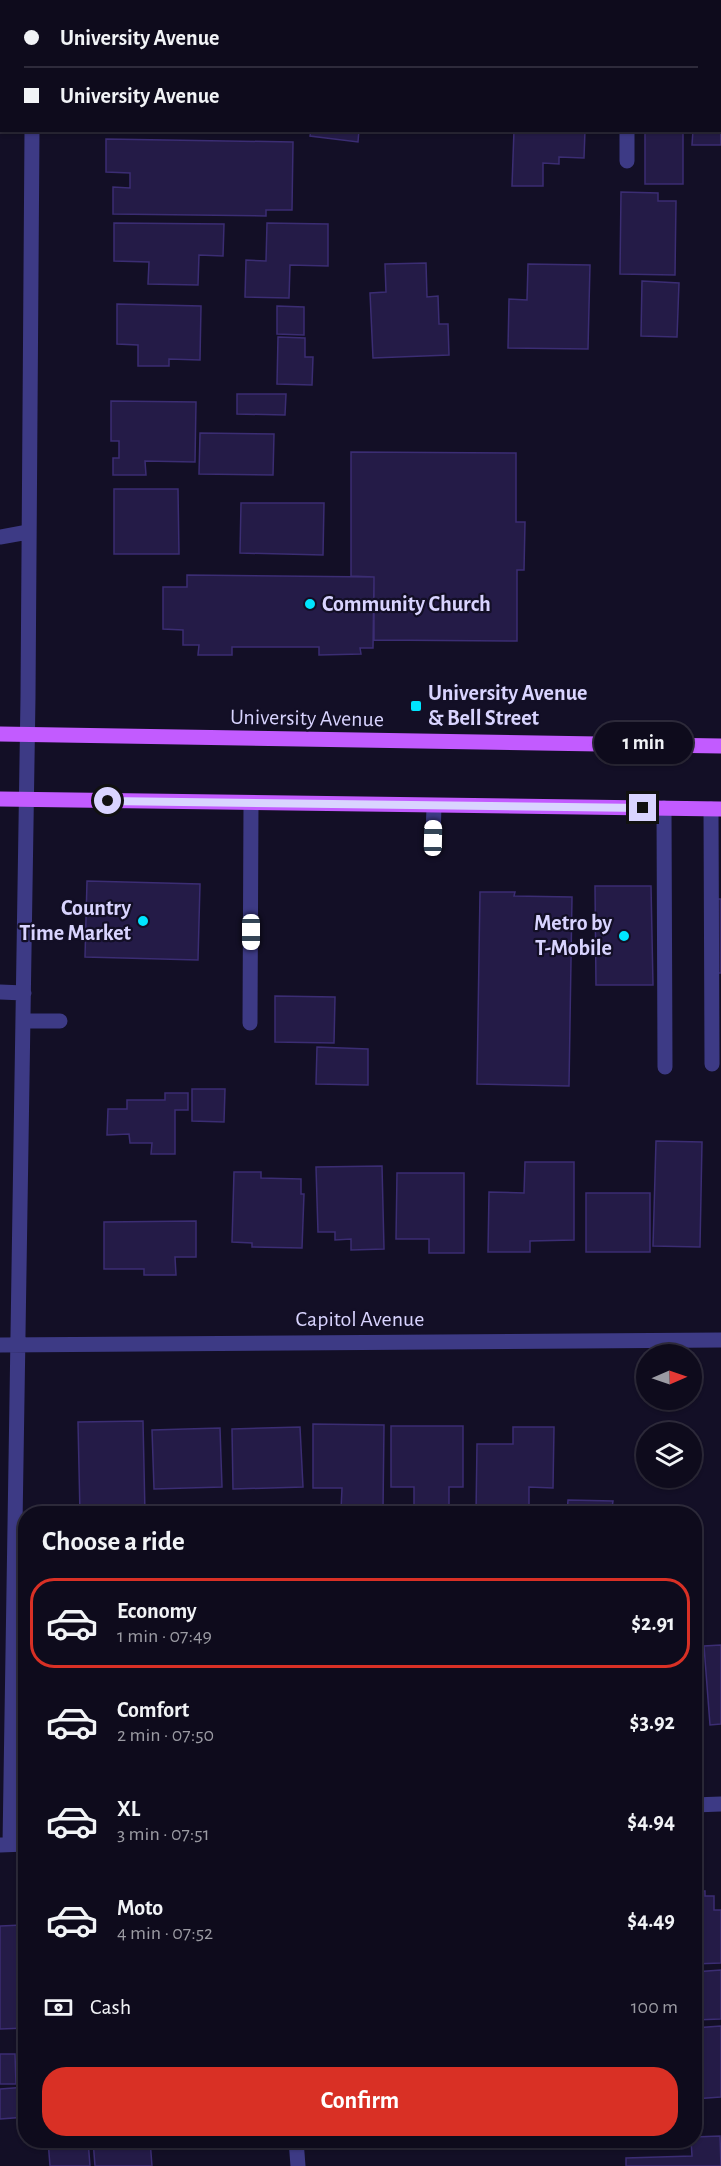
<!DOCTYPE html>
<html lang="en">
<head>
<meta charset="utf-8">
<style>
  :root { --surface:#0e0b1c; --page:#171425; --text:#f1f3f6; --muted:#9b9ba3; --line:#2e2b3b; --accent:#d93025 }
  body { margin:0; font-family:"Alegreya Sans",sans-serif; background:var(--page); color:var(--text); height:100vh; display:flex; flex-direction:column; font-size:22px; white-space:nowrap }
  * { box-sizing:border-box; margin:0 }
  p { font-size:20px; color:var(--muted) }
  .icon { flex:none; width:33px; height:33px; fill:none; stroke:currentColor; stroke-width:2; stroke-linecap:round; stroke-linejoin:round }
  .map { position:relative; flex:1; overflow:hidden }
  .sheet { position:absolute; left:18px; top:1506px; width:684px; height:642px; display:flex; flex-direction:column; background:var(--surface); border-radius:24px; box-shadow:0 2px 4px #0004,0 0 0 2px var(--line) }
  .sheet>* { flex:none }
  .guide { position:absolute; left:0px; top:0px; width:722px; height:132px; box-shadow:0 2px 4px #0004,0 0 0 2px var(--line); display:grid; align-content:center; height:132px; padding:0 24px; background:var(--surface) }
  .needle { width:39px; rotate:88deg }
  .fabs { position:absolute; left:636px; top:1344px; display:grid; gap:12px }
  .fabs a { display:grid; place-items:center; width:66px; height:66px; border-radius:50%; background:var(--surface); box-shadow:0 2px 4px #0004,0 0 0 2px var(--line); font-size:30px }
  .end { position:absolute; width:27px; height:27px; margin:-14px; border:8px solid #d9d4ff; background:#111; box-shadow:0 0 0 3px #111 }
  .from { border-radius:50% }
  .bubble { position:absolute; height:42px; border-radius:21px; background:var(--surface); box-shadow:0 2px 4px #0004,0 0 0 2px var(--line); font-size:20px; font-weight:700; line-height:42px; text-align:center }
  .car { position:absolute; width:18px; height:36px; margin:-18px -9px; border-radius:8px; box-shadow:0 0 4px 2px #0007; background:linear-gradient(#fff 24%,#345 0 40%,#fff 0 76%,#345 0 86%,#fff 0) }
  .guide b { display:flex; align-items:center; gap:21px; height:57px; font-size:22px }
  .guide b+b { border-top:2px solid var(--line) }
  .guide i { width:15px; height:15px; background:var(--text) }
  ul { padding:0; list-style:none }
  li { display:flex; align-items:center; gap:18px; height:90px; margin:0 12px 9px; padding:0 12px; border:3px solid transparent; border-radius:24px }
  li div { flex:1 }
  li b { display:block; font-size:22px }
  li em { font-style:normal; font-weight:700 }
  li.selected { border-color:var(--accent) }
  li>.icon { width:54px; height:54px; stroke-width:1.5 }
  h2 { padding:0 24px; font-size:27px; line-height:72px }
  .pay { display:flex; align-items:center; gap:15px; height:66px; padding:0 24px; font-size:22px }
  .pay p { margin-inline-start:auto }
  .primary-button { display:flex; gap:12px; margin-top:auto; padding:12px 24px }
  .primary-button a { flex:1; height:69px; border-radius:24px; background:var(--accent); color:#fff; font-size:24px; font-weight:700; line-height:69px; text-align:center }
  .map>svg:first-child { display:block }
  .building { fill:#241b47; stroke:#3b2d73; stroke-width:1.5 }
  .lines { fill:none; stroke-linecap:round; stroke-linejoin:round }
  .minor { stroke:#3d3a85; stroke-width:15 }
  .major { stroke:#c25bff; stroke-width:15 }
  .route { stroke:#d9d4ff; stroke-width:8 }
  .poi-dot { fill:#00e5ff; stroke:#130f26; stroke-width:2 }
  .labels { text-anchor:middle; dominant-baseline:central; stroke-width:4.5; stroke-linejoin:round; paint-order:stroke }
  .poi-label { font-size:22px; font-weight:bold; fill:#d9d4ff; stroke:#130f26; text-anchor:start }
  .street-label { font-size:22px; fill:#d9d4ff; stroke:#130f26 }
</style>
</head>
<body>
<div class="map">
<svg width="721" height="2166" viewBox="0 0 721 2166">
  <rect width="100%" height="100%" fill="#130f26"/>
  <path class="building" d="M720,89L721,145H692L693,130H720Z
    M311,130H359L358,142L310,136Z
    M514,130H585L584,158L559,157V164L543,163V186H512Z
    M645,130H683V184H645Z
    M106,139L293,142L292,210H266V216L113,214V187L130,188V173L106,172Z
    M621,192L658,193V201H676L675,275L620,274Z
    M114,223L224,224L223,256L199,255L198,285L148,284L149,262L114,261Z
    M267,223L328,224V266L290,265L289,298L245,297L246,260L266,261Z
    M426,263L427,297L438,296L439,324H448L449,355L373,358L370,293L386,292L385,264Z
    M528,264L590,265L588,349L508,348L509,299L527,300Z
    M642,281L679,283L677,337L641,336Z
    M117,304L201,306L200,360L169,359V366H138V345L117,344Z
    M277,306L304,307V335L277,334Z
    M278,337L305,338V357H313L312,385L277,384Z
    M237,394H286L285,415L237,414Z
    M111,401L196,402L195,462L145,461L146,475H113V458H119V441H111Z
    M200,433L274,434L273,475L199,474Z
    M351,452L516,453V522H525L524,570H517V641L374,640V577L351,576Z
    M114,489H178L179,554H114Z
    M241,503H324L323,555L240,553Z
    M187,575L374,577L373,648H360L361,654L319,655V647H232V655H198L199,645H183V630L163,629V587H187Z
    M87,881L200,884L198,960L85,957Z
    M595,886H651L653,985H596Z
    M480,892H515L514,896L572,897L569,1086L477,1084Z
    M715,899H721V973H714Z
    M275,996L335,997L334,1043L275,1042Z
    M317,1047L368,1049V1085L316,1084Z
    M192,1089H225L224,1122L192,1121Z
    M165,1093H188V1110H175V1154H151L152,1143H130L129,1134L107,1135L108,1109H127V1100H165Z
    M656,1141L702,1142L700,1247L653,1246Z
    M525,1162H574V1240L530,1241V1252H488L489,1192L524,1193Z
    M382,1166L384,1249L351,1250V1239L335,1240V1232H318L316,1167Z
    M234,1172H261V1178L301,1179V1194H304L302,1248L252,1247V1243L232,1242Z
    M397,1173H464V1253H429V1239H396Z
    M586,1193H650V1252H586Z
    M196,1221V1257H175L176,1275H144V1269H104V1222Z
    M143,1421L145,1514H80L78,1422Z
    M313,1424L384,1425L383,1511L341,1510L342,1488H313Z
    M391,1426H463V1487H449V1511H414V1487H391Z
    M300,1427L303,1487L233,1489L232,1429Z
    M513,1427H554L553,1488L529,1487V1514H476L477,1444H513Z
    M220,1428L222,1487L154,1489L152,1430Z
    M568,1500L613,1501L612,1508L647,1509L646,1514H567Z
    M721,1645V1724L710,1725L704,1646Z
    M694,1891H705V1896H714V1910H721V1963L694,1964Z
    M22,1925V1928L26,1927V2028L0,2029V1926Z
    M721,1970V2019L694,2020V1972Z
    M721,2026V2097L694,2099V2028Z
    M0,2054H15L16,2084H0Z
    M26,2087V2117L0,2119V2089Z
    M720,2136L721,2166H626V2158L692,2156L691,2140H694V2137Z
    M48,2140H88L90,2166H50Z
    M93,2140H150L152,2166H95Z"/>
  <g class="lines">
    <path class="minor" d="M32,0V2
      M627,2V0
      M627,130V161
      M0,537L28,532
      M664,808L665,1067
      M711,809L712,1064
      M433,838L434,806
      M0,992L24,993
      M23,1021H60
      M250,1023L251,803
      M0,1345L721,1340
      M694,1805L721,1804
      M10,1844L28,697L32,130
      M0,1845L26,1844
      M296,2140L298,2166"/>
    <path class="major" d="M0,734L721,746
      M0,799L721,809"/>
  </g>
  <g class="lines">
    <path class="route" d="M108,801L643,808"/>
  </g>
  <g class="poi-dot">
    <circle cx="310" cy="604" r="6"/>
    <rect x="410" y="700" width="12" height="12" rx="3"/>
    <circle cx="143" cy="921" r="6"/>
    <circle cx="624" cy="936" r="6"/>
  </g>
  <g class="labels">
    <g class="poi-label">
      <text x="322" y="604">Community Church</text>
      <text x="428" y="693">University Avenue<tspan x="428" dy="25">&amp; Bell Street</tspan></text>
      <text x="131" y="908" text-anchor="end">Country<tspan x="131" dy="25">Time Market</tspan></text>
      <text x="612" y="923" text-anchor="end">Metro by<tspan x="612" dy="25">T-Mobile</tspan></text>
    </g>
    <g class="street-label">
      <text transform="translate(307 718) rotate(1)">University Avenue</text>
      <text x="360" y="1319">Capitol Avenue</text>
    </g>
  </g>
</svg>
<div class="fabs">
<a><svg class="needle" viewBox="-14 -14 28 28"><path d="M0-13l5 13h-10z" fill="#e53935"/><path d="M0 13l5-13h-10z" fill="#9b9ba3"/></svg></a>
<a><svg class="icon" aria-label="layers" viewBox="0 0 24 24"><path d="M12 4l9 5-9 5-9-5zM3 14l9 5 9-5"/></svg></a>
</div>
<i class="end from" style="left:108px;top:801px"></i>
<i class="end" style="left:643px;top:808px"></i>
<div class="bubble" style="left:594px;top:722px;width:99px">1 min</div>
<i class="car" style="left:433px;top:838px;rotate:1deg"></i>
<i class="car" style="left:251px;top:932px;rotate:180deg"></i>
<div class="guide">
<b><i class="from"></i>University Avenue</b>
<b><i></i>University Avenue</b>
</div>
<section class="sheet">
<h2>Choose a ride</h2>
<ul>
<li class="selected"><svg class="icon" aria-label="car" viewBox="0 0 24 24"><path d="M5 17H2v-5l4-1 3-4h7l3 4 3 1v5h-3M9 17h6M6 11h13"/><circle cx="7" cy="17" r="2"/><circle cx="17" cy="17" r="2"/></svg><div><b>Economy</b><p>1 min · 07:49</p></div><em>$2.91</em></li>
<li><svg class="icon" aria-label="car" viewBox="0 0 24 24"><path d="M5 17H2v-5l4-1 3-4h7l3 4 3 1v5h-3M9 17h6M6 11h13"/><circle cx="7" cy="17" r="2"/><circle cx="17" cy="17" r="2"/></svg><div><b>Comfort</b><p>2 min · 07:50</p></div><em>$3.92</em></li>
<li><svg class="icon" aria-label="car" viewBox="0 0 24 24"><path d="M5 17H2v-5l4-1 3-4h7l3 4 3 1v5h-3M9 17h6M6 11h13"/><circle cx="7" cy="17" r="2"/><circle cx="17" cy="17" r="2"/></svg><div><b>XL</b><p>3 min · 07:51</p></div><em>$4.94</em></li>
<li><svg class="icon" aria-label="car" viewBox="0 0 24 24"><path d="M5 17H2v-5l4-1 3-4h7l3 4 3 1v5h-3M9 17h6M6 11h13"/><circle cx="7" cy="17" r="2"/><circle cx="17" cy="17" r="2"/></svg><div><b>Moto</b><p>4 min · 07:52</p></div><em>$4.49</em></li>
</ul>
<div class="pay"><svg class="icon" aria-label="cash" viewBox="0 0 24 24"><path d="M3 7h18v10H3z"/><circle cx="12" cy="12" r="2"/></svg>Cash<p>100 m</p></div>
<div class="primary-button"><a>Confirm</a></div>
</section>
</div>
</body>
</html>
